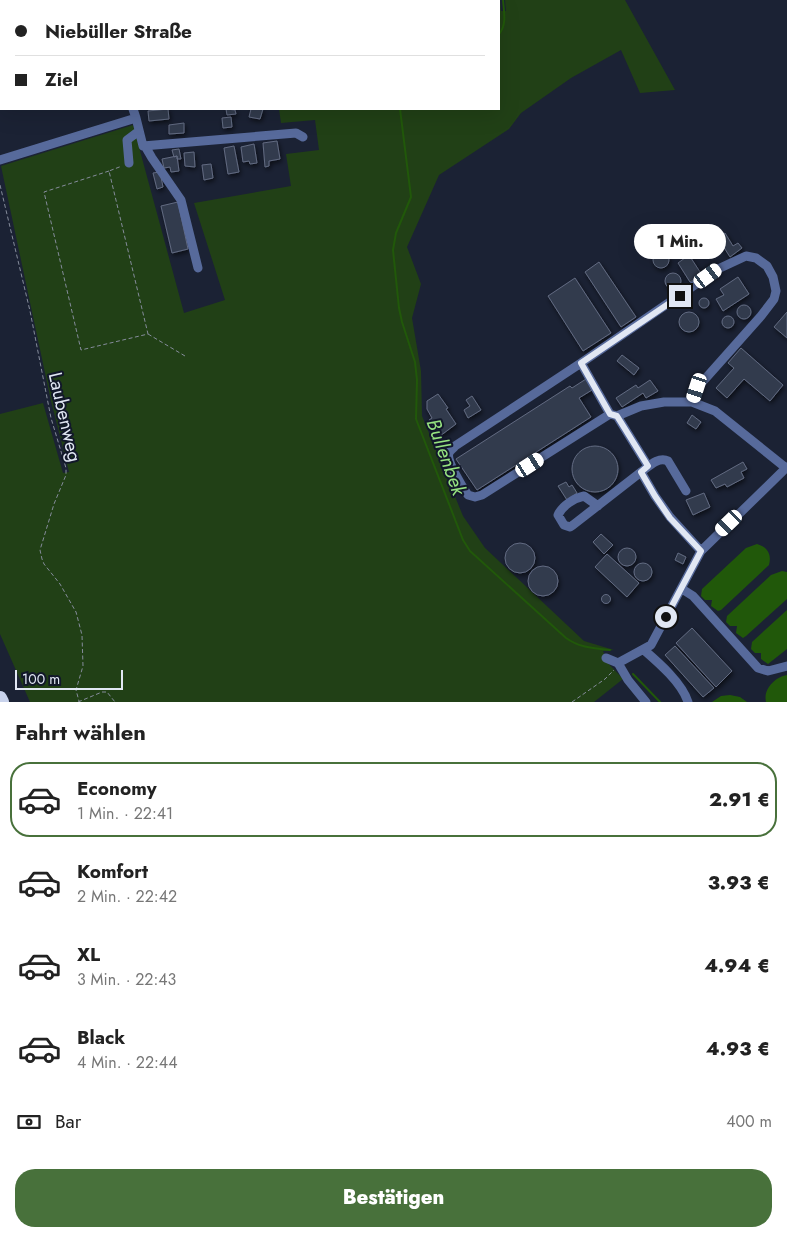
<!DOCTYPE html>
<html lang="de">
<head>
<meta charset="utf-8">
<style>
  :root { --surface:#fff; --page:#f2f2f2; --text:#222; --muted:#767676; --line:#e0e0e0; --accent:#48713b }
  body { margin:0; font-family:Jost,sans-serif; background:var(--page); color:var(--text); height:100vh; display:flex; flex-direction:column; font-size:19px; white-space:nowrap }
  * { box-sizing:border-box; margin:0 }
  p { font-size:16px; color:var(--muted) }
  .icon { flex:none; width:28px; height:28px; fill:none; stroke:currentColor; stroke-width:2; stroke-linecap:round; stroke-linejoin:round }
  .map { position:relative; height:702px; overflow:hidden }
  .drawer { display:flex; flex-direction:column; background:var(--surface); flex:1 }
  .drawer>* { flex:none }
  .top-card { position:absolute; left:0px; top:0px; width:500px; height:110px; box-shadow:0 5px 20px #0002; display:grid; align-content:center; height:110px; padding:0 15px; background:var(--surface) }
  .scale { position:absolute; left:15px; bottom:12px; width:108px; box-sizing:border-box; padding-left:5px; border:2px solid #e1e7f3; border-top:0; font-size:14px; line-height:18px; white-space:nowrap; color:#e1e7f3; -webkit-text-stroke:4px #12182a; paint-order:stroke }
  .end { position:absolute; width:22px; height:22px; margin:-11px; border:6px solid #e1e7f3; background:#111; box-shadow:0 0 0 2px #111 }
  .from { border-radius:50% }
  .bubble { position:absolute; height:35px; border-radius:18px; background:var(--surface); box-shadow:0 5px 20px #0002; font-size:16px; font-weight:800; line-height:35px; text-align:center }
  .car { position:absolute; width:15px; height:30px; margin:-15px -8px; border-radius:6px; box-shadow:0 0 4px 1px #0007; background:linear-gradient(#fff 24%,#345 0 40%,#fff 0 76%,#345 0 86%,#fff 0) }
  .top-card b { display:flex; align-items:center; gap:18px; height:48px; font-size:19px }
  .top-card b+b { border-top:1px solid var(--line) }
  .top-card i { width:12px; height:12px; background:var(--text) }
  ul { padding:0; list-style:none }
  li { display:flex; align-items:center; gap:15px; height:75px; margin:0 10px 8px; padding:0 5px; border:2px solid transparent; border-radius:20px }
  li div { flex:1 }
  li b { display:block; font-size:19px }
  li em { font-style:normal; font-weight:800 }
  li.on { border-color:var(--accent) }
  li>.icon { width:45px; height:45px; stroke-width:1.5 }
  h2 { padding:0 15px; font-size:22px; line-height:60px }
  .pay { display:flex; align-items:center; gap:12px; height:55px; padding:0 15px; font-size:19px }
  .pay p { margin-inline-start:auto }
  .cta { display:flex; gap:10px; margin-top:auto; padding:10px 15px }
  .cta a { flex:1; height:58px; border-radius:20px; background:var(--accent); color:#fff; font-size:20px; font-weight:800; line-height:58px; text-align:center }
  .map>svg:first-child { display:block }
  .green { fill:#214016 }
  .water { fill:#21580a }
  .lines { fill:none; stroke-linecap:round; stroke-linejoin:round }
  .stream { stroke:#21580a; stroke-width:2 }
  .building { fill:#323a4e; stroke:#626b81; filter:url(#shadow) }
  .path { stroke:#858c9b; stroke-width:1; stroke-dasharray:4 2.5; stroke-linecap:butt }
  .minor { stroke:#576a9b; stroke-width:9 }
  .highway { stroke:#c9d3ec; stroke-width:14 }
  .route { stroke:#e1e7f3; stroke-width:6 }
  .labels { text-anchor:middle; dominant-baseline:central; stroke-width:4; stroke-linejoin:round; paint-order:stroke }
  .street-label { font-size:19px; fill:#e1e7f3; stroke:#12182a }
  .water-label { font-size:20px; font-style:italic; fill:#96e280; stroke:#12182a }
</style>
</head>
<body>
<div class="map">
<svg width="787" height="702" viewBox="0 0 787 702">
  <defs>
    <filter id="shadow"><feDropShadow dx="1.5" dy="2.5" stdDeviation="2.5" flood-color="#0009"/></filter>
  </defs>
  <rect width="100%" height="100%" fill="#1b2234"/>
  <path class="green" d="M262,0H500L501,11H506L505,0H625L675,90L640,93L621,50L571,78L521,113L509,129L439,175L407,247L421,284L412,318L421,371L422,416L463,516L485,548L584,641L614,650L603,651L607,662L623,679L594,702H30L0,634V414L43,403L63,473L69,472L51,401L1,166L133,125L184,313L225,300L194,203L291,186L286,154L319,150L315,120L281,123L279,109H499V1Z"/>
  <path class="water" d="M757,544C767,547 772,554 769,565L721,610L718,611L711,606L712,600H705L701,596L702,589L746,548Z
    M782,571L787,572V599L746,636L743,638L736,633L737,626H730L726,622L727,616L771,575Z
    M787,610V649L768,664L761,659V653H755L751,649L752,642Z
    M787,675V702H766C763,689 775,677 787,675Z
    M730,695L740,697L747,702H712L721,696Z"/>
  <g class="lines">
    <path class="stream" d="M499,34C507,25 504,12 503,0
      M400,109L411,197L396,233L393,250L399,308L402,322L415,362L417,380L416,419L463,540L470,551L566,638C580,648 594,648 610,650
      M633,674L660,702"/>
  </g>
  <path class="building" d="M168,109L169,119L149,121L148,111Z
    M226,109L235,110L236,114L227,115Z
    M251,109H263L260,119L249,117Z
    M231,117L232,127L223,128L222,118Z
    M184,123V133L169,134V125Z
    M277,141L280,159L269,161V166L265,167L263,143Z
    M254,144L257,163L250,164L249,161L243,162L241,147Z
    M234,146L239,172L228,174L224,148Z
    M179,149L181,159H177V156L174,157L172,150Z
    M194,152L195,167L185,166L184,153Z
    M177,156L179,171L171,172L170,167L164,168L162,159Z
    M211,164L213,178L204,180L202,165Z
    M160,172L163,187L157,189L153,173Z
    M178,202L188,249L172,253L161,206Z
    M725,233L733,246L738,243L742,248L730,257L718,238Z
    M653 260a8 8 0 1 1 16 0a8 8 0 1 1-16 0Z
    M689,255L702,275L690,282L678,263Z
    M599,262L636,317L621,327L585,272Z
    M665 281a8 8 0 1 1 16 0a8 8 0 1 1-16 0Z
    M738,277L749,294L723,311L716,299L724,295L720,289Z
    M575,278L611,333L583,351L548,296Z
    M699 303a5 5 0 1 1 10 0a5 5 0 1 1-10 0Z
    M737 312a7 7 0 1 1 14 0a7 7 0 1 1-14 0Z
    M679 322a10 10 0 1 1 20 0a10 10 0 1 1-20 0Z
    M787,312V338L774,327Z
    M722 322a6 6 0 1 1 12 0a6 6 0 1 1-12 0Z
    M741,348L783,385L770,401L744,379L727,398L716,388L734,368L728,363Z
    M622,355L639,368L634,375L617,361Z
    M586,379L592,390L579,398L591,417L477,490L456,459L570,386L572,388Z
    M650,380L658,391L646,398L643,393L622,407L616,398L636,385L638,388Z
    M438,394L448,408L446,409L456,424L440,436L429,420L432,418L427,409V401Z
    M472,396L481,410L468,418L464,410L470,406L466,400Z
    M692,415L701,422L696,429L687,423Z
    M572 469a23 23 0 1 1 46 0a23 23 0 1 1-46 0Z
    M743,462L747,469L741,472L744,478L727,487L725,484L716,488L711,480Z
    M566,482L569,487L572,485L577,493L567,500L558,486Z
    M704,493L710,507L693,515L686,500Z
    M601,534L613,545L604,554L593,542Z
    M505 558a15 15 0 1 1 30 0a15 15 0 1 1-30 0Z
    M618 557a9 9 0 1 1 18 0a9 9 0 1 1-18 0Z
    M678,553L686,557L683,564L675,560Z
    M607,554L639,583L627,597L595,567Z
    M634 572a9 9 0 1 1 18 0a9 9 0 1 1-18 0Z
    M528 581a15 15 0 1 1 30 0a15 15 0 1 1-30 0Z
    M601.5 599a4.5 4.5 0 1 1 9 0a4.5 4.5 0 1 1-9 0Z
    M692,628L732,671L716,687L676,643Z
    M675,646L714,688L703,697L665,655Z"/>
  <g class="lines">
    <path class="path" d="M109,171L44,192L81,350L148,334L109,171L122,166
      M0,185L30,311L51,418L66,468V475L54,504L40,550L42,559L44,564L60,584L76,612L82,635L83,666L76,690L79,701
      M148,334L185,356
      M78,702L102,692H107L115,702
      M572,702L605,679L614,670"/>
    <path class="minor" d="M106,0V1
      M136,118L143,146L296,133L303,137
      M145,146L152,158L181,200L198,268
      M0,160L136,118L133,109
      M129,163L127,140L139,131
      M581,363L455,446C453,449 450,450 449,453C446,461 463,488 468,495L475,497L482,495L610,414
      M692,402L697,388L761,316L774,299L776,291L773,277L767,266L756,258L746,256L718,269L581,363L610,414L617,416L641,406L664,402H692L715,411L786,468
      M617,416L648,466
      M641,472L655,496L670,517L701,551
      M598,506L584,496C574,498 562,506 558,515L564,525L570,527L573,525L641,472C649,466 659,456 668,461L686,491
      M682,589L693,596L758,668L768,671L787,666
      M644,650C659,663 682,683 688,702
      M606,658L618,663L628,680L646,702
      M618,663L651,645L701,551L787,467"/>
    <path class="highway" d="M0,698L2,702"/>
  </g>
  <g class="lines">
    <path class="route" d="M666,617L701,551L670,518L655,496L641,472L648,466L617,416L610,414L581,363L680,296"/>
  </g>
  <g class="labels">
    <g class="street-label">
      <text transform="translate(65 417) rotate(77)">Laubenweg</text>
    </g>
    <g class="water-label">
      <text transform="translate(446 457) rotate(70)">Bullenbek</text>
    </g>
  </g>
</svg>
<div class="scale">100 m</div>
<i class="end from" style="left:666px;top:617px"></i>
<i class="end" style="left:680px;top:296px"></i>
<div class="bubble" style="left:634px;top:224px;width:92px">1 Min.</div>
<i class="car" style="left:708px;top:276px;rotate:54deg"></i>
<i class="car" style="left:697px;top:388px;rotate:198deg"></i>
<i class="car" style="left:530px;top:465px;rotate:57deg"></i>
<i class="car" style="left:729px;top:523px;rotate:226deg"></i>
<div class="top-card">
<b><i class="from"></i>Niebüller Straße</b>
<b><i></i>Ziel</b>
</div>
</div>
<section class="drawer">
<h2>Fahrt wählen</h2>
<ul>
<li class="on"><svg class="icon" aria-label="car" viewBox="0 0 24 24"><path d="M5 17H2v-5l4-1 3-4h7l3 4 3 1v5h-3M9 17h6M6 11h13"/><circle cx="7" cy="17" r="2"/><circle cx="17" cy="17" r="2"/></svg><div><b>Economy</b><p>1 Min. · 22:41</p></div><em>2.91 €</em></li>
<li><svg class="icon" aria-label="car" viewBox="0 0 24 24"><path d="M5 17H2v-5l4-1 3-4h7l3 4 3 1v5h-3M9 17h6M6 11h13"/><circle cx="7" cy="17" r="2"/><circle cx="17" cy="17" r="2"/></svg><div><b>Komfort</b><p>2 Min. · 22:42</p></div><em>3.93 €</em></li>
<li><svg class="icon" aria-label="car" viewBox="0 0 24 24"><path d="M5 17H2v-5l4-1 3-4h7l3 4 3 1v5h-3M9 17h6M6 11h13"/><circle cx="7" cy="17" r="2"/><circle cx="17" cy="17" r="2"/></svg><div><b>XL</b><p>3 Min. · 22:43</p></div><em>4.94 €</em></li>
<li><svg class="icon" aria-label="car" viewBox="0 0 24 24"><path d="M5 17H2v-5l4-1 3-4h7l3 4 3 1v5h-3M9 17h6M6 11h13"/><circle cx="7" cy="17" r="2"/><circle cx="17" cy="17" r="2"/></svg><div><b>Black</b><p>4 Min. · 22:44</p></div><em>4.93 €</em></li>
</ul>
<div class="pay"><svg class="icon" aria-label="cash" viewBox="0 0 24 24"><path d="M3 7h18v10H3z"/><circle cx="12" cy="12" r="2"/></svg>Bar<p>400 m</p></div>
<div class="cta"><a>Bestätigen</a></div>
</section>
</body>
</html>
